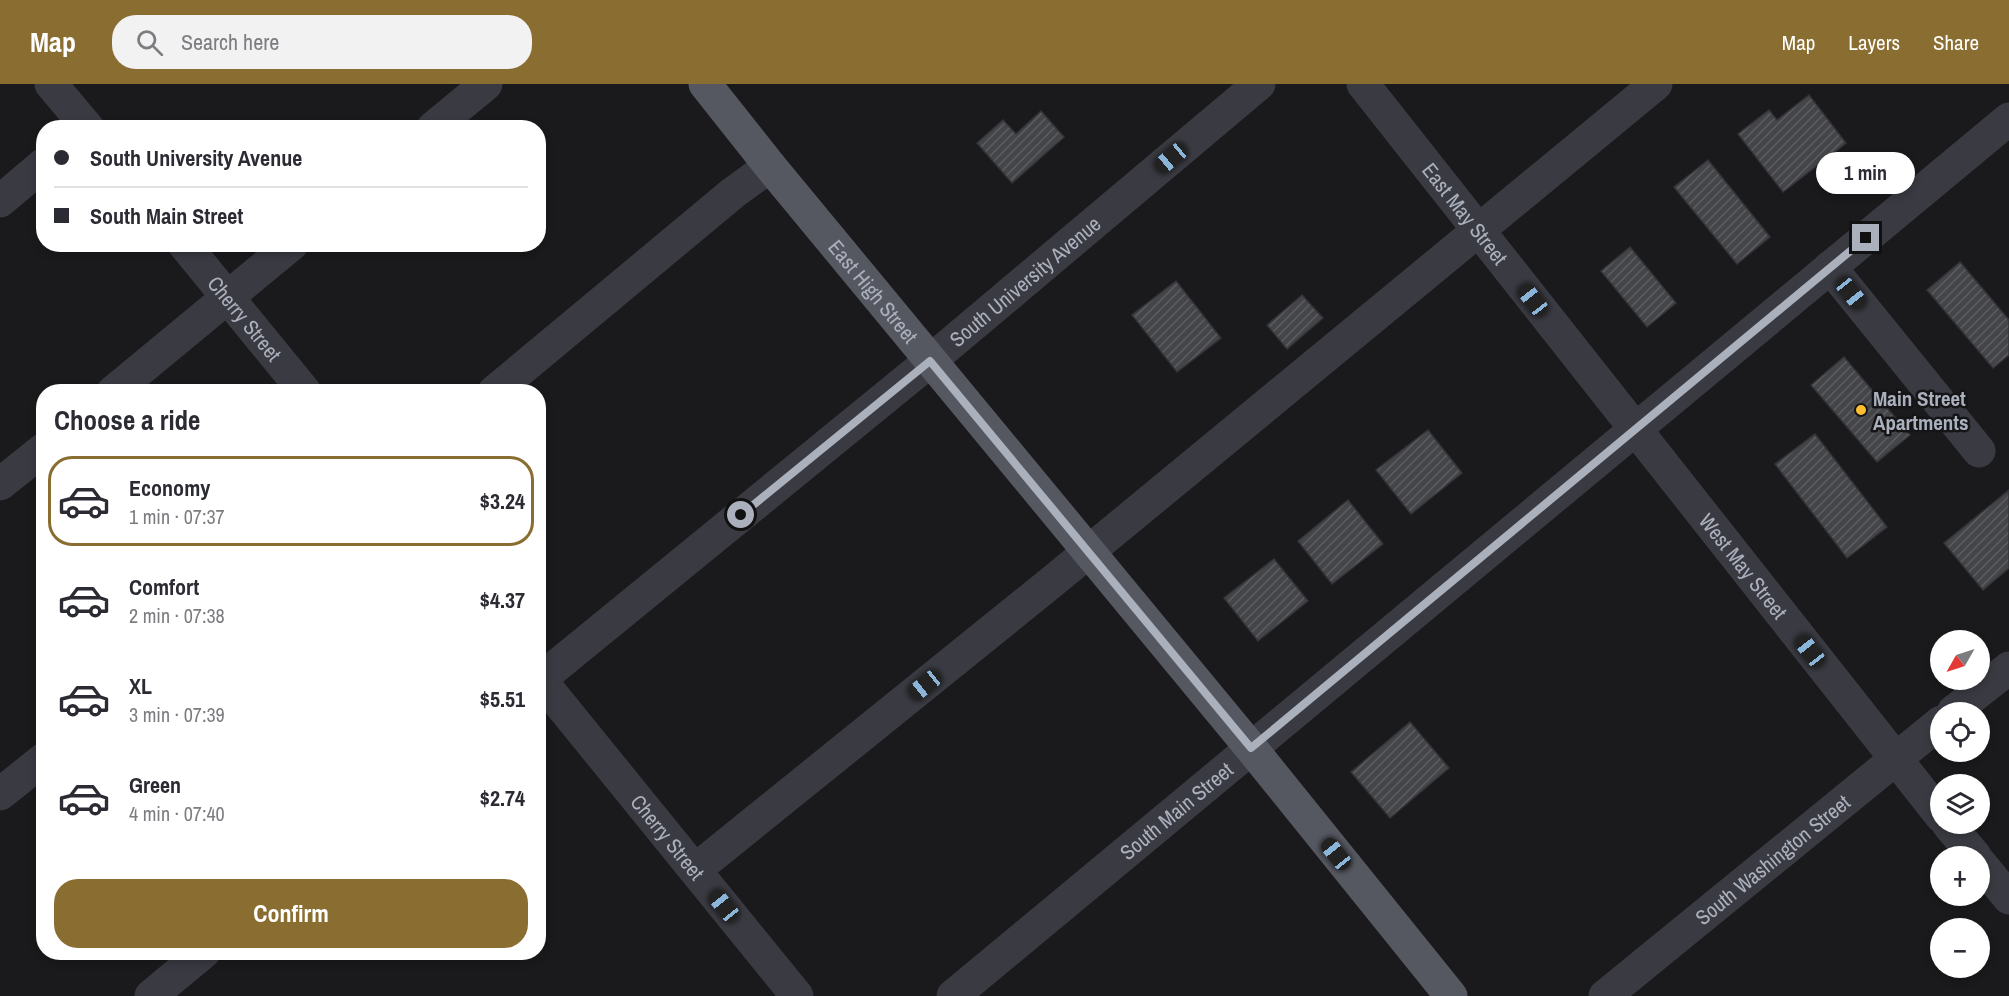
<!DOCTYPE html>
<html lang="en">
<head>
<meta charset="utf-8">
<style>
  :root { --surface:#fff; --page:#f2f2f3; --text:#2b2b33; --muted:#7c7c81; --line:#e1e1e2; --accent:#8a6d31 }
  body { margin:0; font-family:"Archivo Narrow",sans-serif; background:var(--page); color:var(--text); height:100vh; display:flex; flex-direction:column; font-size:22px; white-space:nowrap }
  * { box-sizing:border-box; margin:0 }
  p { font-size:20px; color:var(--muted) }
  .icon { flex:none; width:33px; height:33px; fill:none; stroke:currentColor; stroke-width:2; stroke-linecap:round; stroke-linejoin:round }
  .map { position:relative; flex:1; overflow:hidden }
  .drawer { position:absolute; left:36px; top:300px; width:510px; height:576px; display:flex; flex-direction:column; background:var(--surface); border-radius:24px; box-shadow:0 3px 9px #0003 }
  .drawer>* { flex:none }
  .top-card { position:absolute; left:36px; top:36px; width:510px; height:132px; border-radius:24px; box-shadow:0 3px 9px #0003; display:grid; align-content:center; height:132px; padding:0 18px; background:var(--surface) }
  .needle { width:39px; rotate:231deg }
  .fabs { position:absolute; left:1930px; top:546px; display:grid; gap:12px }
  .fabs a { display:grid; place-items:center; width:60px; height:60px; border-radius:50%; background:var(--surface); box-shadow:0 3px 9px #0003; font-size:30px }
  .end { position:absolute; width:27px; height:27px; margin:-14px; border:8px solid #abb0bd; background:#111; box-shadow:0 0 0 3px #111 }
  .from { border-radius:50% }
  .bubble { position:absolute; height:42px; border-radius:21px; background:var(--surface); box-shadow:0 3px 9px #0003; font-size:20px; font-weight:700; line-height:42px; text-align:center }
  .car { position:absolute; width:18px; height:36px; margin:-18px -9px; border-radius:8px; box-shadow:0 0 4px 2px #0007; background:linear-gradient(#222 24%,#8ab4d8 0 40%,#222 0 76%,#8ab4d8 0 86%,#222 0) }
  .top-card b { display:flex; align-items:center; gap:21px; height:57px; font-size:22px }
  .top-card b+b { border-top:2px solid var(--line) }
  .top-card i { width:15px; height:15px; background:var(--text) }
  ul { padding:0; list-style:none }
  li { display:flex; align-items:center; gap:18px; height:90px; margin:0 12px 9px; padding:0 6px; border:3px solid transparent; border-radius:24px }
  li div { flex:1 }
  li b { display:block; font-size:22px }
  li em { font-style:normal; font-weight:700 }
  li.on { border-color:var(--accent) }
  li>.icon { width:54px; height:54px; stroke-width:1.5 }
  h2 { padding:0 18px; font-size:27px; line-height:72px }
  .action { display:flex; gap:12px; margin-top:auto; padding:12px 18px }
  .action a { flex:1; height:69px; border-radius:24px; background:var(--accent); color:#fff; font-size:24px; font-weight:700; line-height:69px; text-align:center }
  header { display:flex; align-items:center; gap:36px; box-sizing:border-box; height:84px; padding:0 30px; background:var(--accent); color:#fff }
  header strong { font-size:28px }
  nav { display:flex; gap:33px; margin-inline-start:auto; font-size:21px }
  .search { width:420px; height:54px; background:var(--page); display:flex; align-items:center; gap:15px; box-sizing:border-box; padding:0 21px; border-radius:24px; color:var(--muted); font-size:22px }
  .map>svg:first-child { display:block }
  .building { fill:url(#building-hatch); stroke:#343438; stroke-width:1.5 }
  .lines { fill:none; stroke-linecap:round; stroke-linejoin:round }
  .minor { stroke:#3a3b42; stroke-width:33 }
  .major { stroke:#565861; stroke-width:33 }
  .route { stroke:#abb0bd; stroke-width:8 }
  .poi-dot { fill:#ffbe2f; stroke:#151517; stroke-width:2 }
  .labels { text-anchor:middle; dominant-baseline:central; stroke-width:5; stroke-linejoin:round; paint-order:stroke }
  .street-label { font-size:21px; fill:#abb0bd; stroke:#151517 }
  .poi-label { font-size:21px; font-weight:bold; fill:#abb0bd; stroke:#151517; text-anchor:start }
</style>
</head>
<body>
<header>
<strong>Map</strong>
<div class="search"><svg class="icon" aria-label="search" viewBox="0 0 24 24"><circle cx="10" cy="10" r="6"/><path d="M15 15l6 6"/></svg>Search here</div>
<nav><a>Map</a><a>Layers</a><a>Share</a></nav>
</header>
<div class="map">
<svg width="2009" height="912" viewBox="0 0 2009 912">
  <defs>
    <pattern id="building-hatch" width="6" height="6" patternUnits="userSpaceOnUse" patternTransform="scale(1.5)"><rect width="6" height="6" fill="#444549"/><path d="M-1 1l2-2M0 6l6-6M5 7l2-2" fill="none" stroke="#5c5d61"/></pattern>
  </defs>
  <rect width="100%" height="100%" fill="#1a1a1c"/>
  <path class="building" d="M1809,11L1846,59L1783,108L1738,50L1769,26L1777,36Z
    M1041,27L1064,53L1012,99L977,59L1003,36L1016,50Z
    M1708,76L1770,153L1737,180L1674,103Z
    M1630,163L1676,219L1647,243L1601,187Z
    M1960,178L2009,236V271L1993,284L1927,206Z
    M1176,197L1221,254L1177,288L1132,231Z
    M1302,211L1323,234L1287,265L1267,241Z
    M1844,273L1910,351L1877,378L1811,301Z
    M1428,346L1462,389L1411,430L1376,386Z
    M1815,350L1887,443L1847,474L1775,380Z
    M2009,406V484L1983,506L1944,459Z
    M1348,416L1383,460L1332,500L1298,457Z
    M1274,475L1308,517L1258,557L1224,514Z
    M1410,638L1449,684L1390,734L1351,688Z"/>
  <g class="lines">
    <g class="minor">
      <path d="M51,0L88,44"/>
      <path id="s1" d="M1363,0L1941,732"/>
      <path d="M433,44L486,0"/>
      <path d="M0,117L44,80"/>
      <path id="s2" d="M184,160L305,308"/>
      <path d="M1830,183L1979,367"/>
      <path d="M113,308L292,160"/>
      <path d="M494,308L733,109L770,82"/>
      <path d="M0,400L44,365"/>
      <path id="s3" d="M538,593L797,912"/>
      <path id="s4" d="M538,597L930,277L1259,0"/>
      <path d="M1953,628L2009,584"/>
      <path d="M0,710L44,675"/>
      <path d="M1948,740L1975,772"/>
      <path d="M1980,779L2009,814"/>
      <path d="M695,786L1053,497L1656,0"/>
      <path d="M151,912L204,868"/>
      <path id="s5" d="M953,912L2009,35"/>
      <path id="s6" d="M1605,912L1941,638"/>
    </g>
    <path class="major" id="s7" d="M705,0L770,82L1251,664L1451,912"/>
  </g>
  <g class="lines">
    <path class="route" d="M741,431L930,277L1251,664L1866,154"/>
  </g>
  <circle class="poi-dot" cx="1861" cy="326" r="6"/>
  <g class="labels">
    <g class="street-label">
      <text stroke="none"><textPath href="#s1" startOffset="165">East May Street</textPath></text>
      <text stroke="none"><textPath href="#s4" startOffset="630">South University Avenue</textPath></text>
      <text stroke="none"><textPath href="#s7" startOffset="267">East High Street</textPath></text>
      <text stroke="none"><textPath href="#s2" startOffset="96">Cherry Street</textPath></text>
      <text stroke="none"><textPath href="#s1" startOffset="614">West May Street</textPath></text>
      <text stroke="none"><textPath href="#s5" startOffset="290">South Main Street</textPath></text>
      <text stroke="none"><textPath href="#s3" startOffset="206">Cherry Street</textPath></text>
      <text stroke="none"><textPath href="#s6" startOffset="216">South Washington Street</textPath></text>
    </g>
    <g class="poi-label">
      <text x="1873" y="314">Main Street<tspan x="1873" dy="24">Apartments</tspan></text>
    </g>
  </g>
</svg>
<div class="fabs">
<a><svg class="needle" viewBox="-14 -14 28 28"><path d="M0-13l5 13h-10z" fill="#e53935"/><path d="M0 13l5-13h-10z" fill="#7c7c81"/></svg></a>
<a><svg class="icon" aria-label="locate" viewBox="0 0 24 24"><circle cx="12" cy="12" r="6"/><path d="M12 2v4M12 18v4M2 12h4M18 12h4"/></svg></a>
<a><svg class="icon" aria-label="layers" viewBox="0 0 24 24"><path d="M12 4l9 5-9 5-9-5zM3 14l9 5 9-5"/></svg></a>
<a>+</a>
<a>−</a>
</div>
<i class="end from" style="left:741px;top:431px"></i>
<i class="end" style="left:1866px;top:154px"></i>
<div class="bubble" style="left:1816px;top:68px;width:99px">1 min</div>
<i class="car" style="left:1171px;top:74px;rotate:230deg"></i>
<i class="car" style="left:1851px;top:209px;rotate:141deg"></i>
<i class="car" style="left:1533px;top:216px;rotate:322deg"></i>
<i class="car" style="left:1810px;top:567px;rotate:322deg"></i>
<i class="car" style="left:925px;top:601px;rotate:231deg"></i>
<i class="car" style="left:1336px;top:770px;rotate:321deg"></i>
<i class="car" style="left:724px;top:822px;rotate:321deg"></i>
<div class="top-card">
<b><i class="from"></i>South University Avenue</b>
<b><i></i>South Main Street</b>
</div>
<section class="drawer">
<h2>Choose a ride</h2>
<ul>
<li class="on"><svg class="icon" aria-label="car" viewBox="0 0 24 24"><path d="M5 17H2v-5l4-1 3-4h7l3 4 3 1v5h-3M9 17h6M6 11h13"/><circle cx="7" cy="17" r="2"/><circle cx="17" cy="17" r="2"/></svg><div><b>Economy</b><p>1 min · 07:37</p></div><em>$3.24</em></li>
<li><svg class="icon" aria-label="car" viewBox="0 0 24 24"><path d="M5 17H2v-5l4-1 3-4h7l3 4 3 1v5h-3M9 17h6M6 11h13"/><circle cx="7" cy="17" r="2"/><circle cx="17" cy="17" r="2"/></svg><div><b>Comfort</b><p>2 min · 07:38</p></div><em>$4.37</em></li>
<li><svg class="icon" aria-label="car" viewBox="0 0 24 24"><path d="M5 17H2v-5l4-1 3-4h7l3 4 3 1v5h-3M9 17h6M6 11h13"/><circle cx="7" cy="17" r="2"/><circle cx="17" cy="17" r="2"/></svg><div><b>XL</b><p>3 min · 07:39</p></div><em>$5.51</em></li>
<li><svg class="icon" aria-label="car" viewBox="0 0 24 24"><path d="M5 17H2v-5l4-1 3-4h7l3 4 3 1v5h-3M9 17h6M6 11h13"/><circle cx="7" cy="17" r="2"/><circle cx="17" cy="17" r="2"/></svg><div><b>Green</b><p>4 min · 07:40</p></div><em>$2.74</em></li>
</ul>
<div class="action"><a>Confirm</a></div>
</section>
</div>
</body>
</html>
